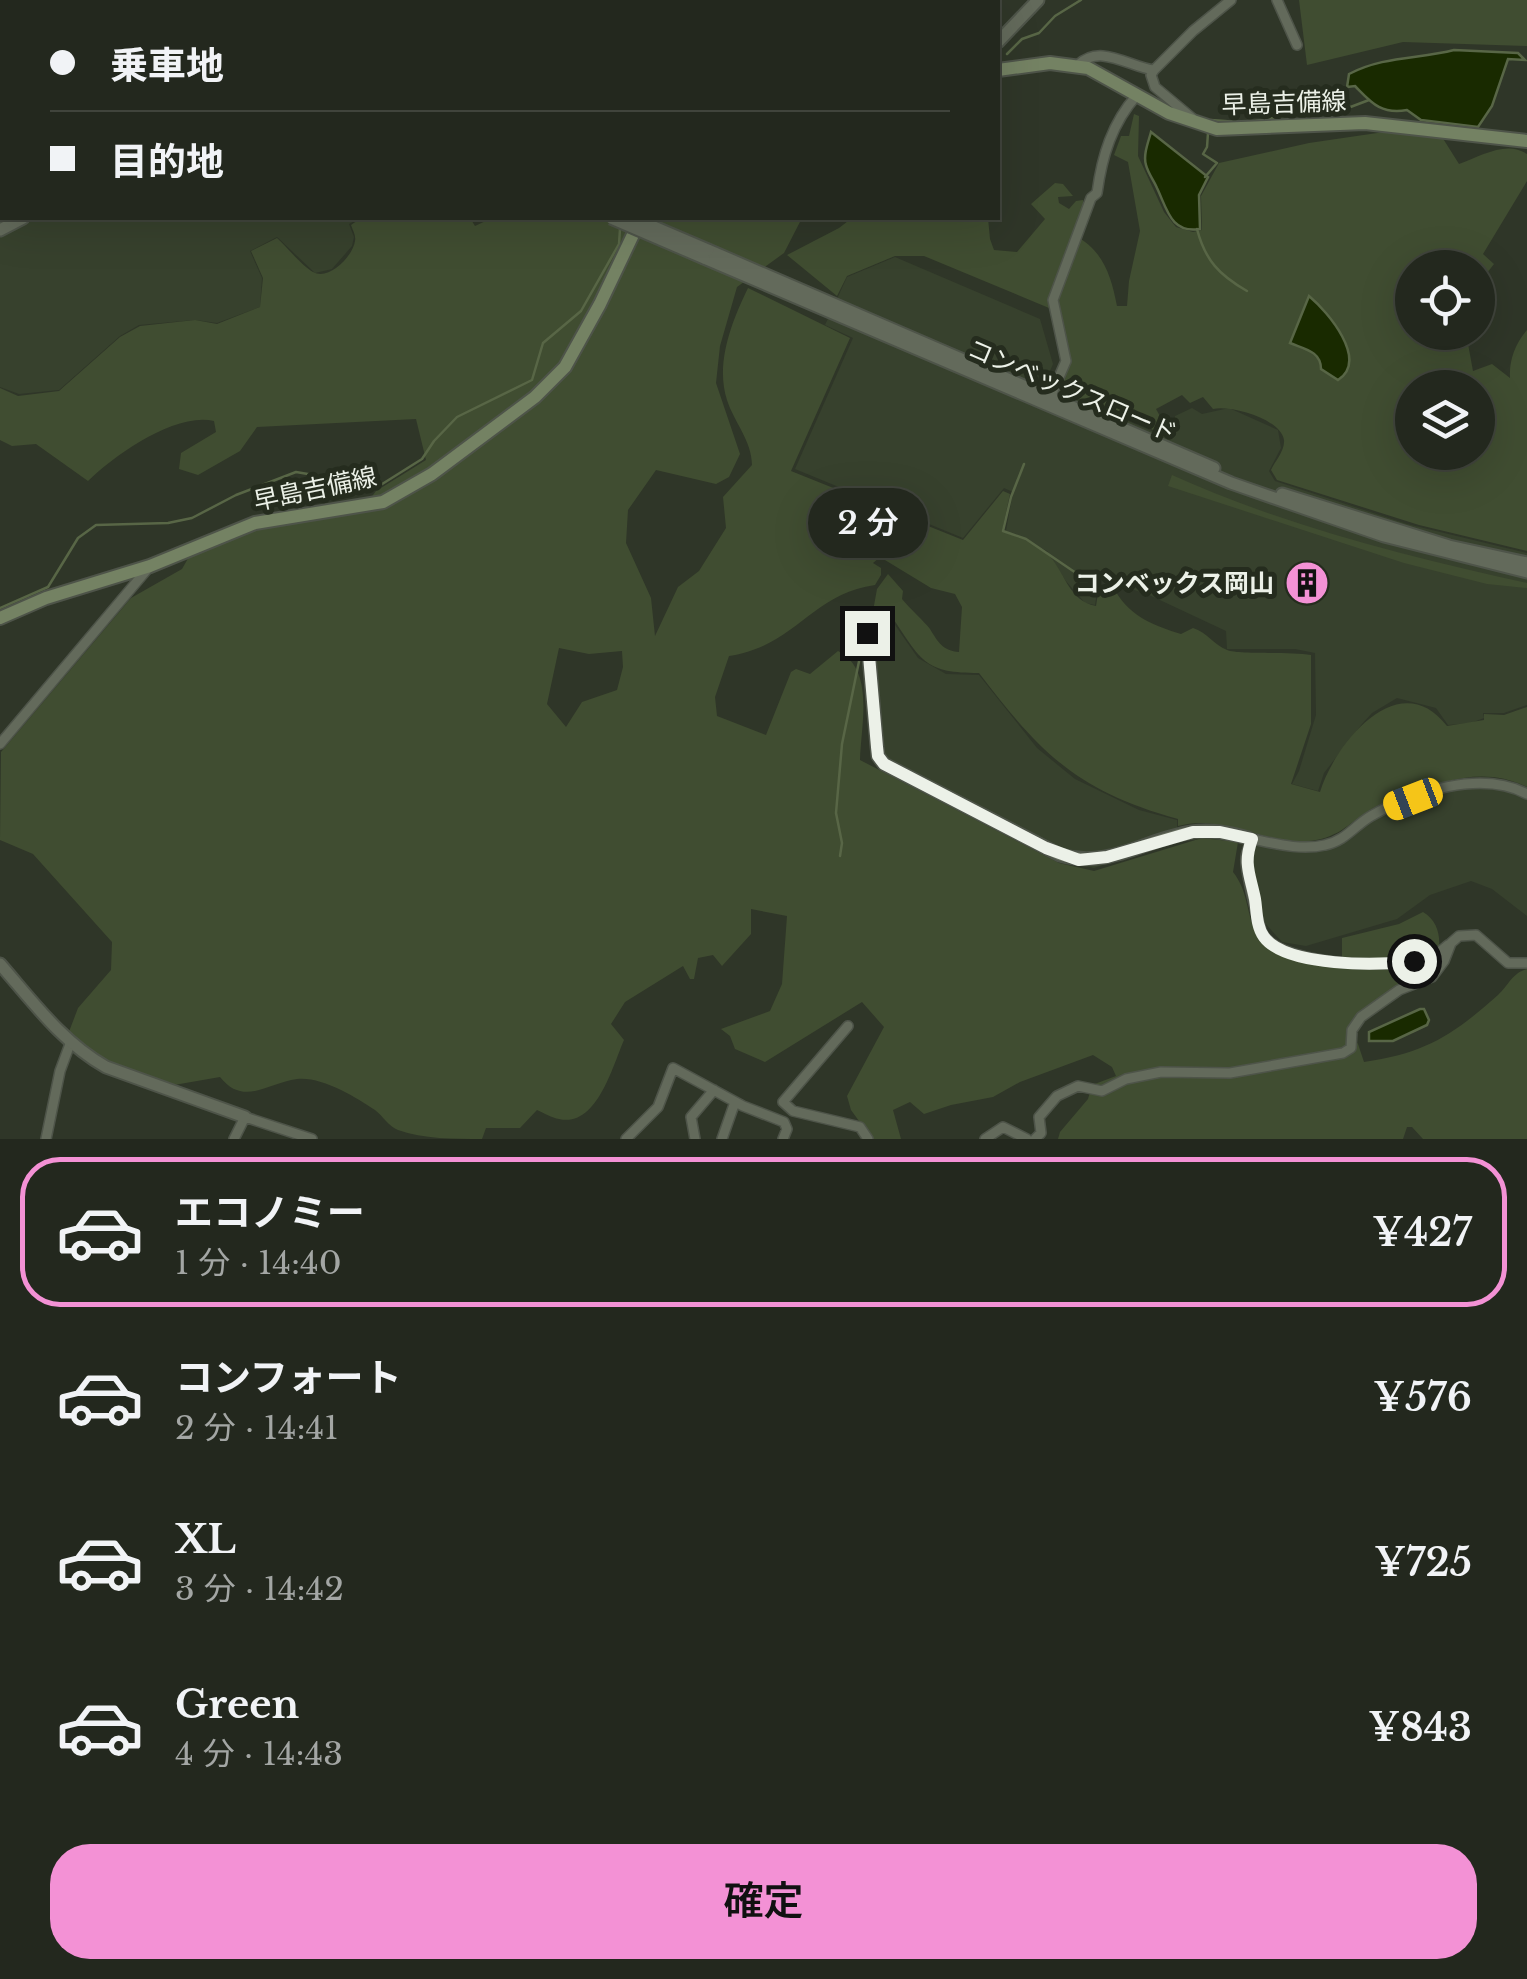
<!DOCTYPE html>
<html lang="ja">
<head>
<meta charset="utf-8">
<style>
  :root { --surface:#23281e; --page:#2b3027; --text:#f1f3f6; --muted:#a3a6a4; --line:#40443c; --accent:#f391d5 }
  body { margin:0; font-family:"Libre Baskerville","Noto Sans JP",serif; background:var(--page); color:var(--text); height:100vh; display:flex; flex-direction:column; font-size:38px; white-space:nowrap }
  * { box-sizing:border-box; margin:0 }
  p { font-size:32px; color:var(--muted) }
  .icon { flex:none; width:55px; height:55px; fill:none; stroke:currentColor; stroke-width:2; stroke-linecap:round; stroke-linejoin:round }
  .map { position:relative; height:1139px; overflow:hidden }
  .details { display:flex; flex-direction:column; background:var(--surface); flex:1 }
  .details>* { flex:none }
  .hud { position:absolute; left:0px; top:0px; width:1000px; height:220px; box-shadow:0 10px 40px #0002,0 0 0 2px var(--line); display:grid; align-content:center; height:220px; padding:0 50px; background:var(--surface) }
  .tools { position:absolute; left:1395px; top:250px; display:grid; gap:20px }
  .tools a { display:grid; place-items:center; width:100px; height:100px; border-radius:50%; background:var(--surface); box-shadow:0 10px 40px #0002,0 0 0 2px var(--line); font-size:50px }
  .end { position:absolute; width:45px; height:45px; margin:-22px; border:12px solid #ecf1e8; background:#111; box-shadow:0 0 0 5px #111 }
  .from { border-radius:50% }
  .bubble { position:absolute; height:70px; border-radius:35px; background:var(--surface); box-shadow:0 10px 40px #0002,0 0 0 2px var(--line); font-size:32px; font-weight:600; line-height:70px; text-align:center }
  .car { position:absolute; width:30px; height:60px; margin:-30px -15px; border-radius:12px; box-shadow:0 0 8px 2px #0007; background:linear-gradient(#f5c518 24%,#345 0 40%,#f5c518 0 76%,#345 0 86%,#f5c518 0) }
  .hud b { display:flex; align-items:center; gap:35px; height:95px; font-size:38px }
  .hud b+b { border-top:2px solid var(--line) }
  .hud i { width:25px; height:25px; background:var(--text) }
  ul { padding:18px 0 0; list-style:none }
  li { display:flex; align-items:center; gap:30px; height:150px; margin:0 20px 15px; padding:0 30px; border:5px solid transparent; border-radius:40px }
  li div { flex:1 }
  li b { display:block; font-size:38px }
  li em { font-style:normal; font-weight:600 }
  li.active { border-color:var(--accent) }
  li>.icon { width:90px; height:90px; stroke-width:1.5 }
  .action { display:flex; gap:20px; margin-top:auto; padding:20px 50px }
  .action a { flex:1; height:115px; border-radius:40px; background:var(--accent); color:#111; font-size:40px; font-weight:600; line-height:115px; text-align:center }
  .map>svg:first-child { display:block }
  .built { fill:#37412d }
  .green { fill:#404d31; fill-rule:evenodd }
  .water { fill:#192a00; stroke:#586646; stroke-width:2.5 }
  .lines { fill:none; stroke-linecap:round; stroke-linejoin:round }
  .stream { stroke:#586646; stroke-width:2.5 }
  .minor-casing { stroke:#4e5449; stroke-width:12 }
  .tertiary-casing { stroke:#4e5449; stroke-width:15 }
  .secondary-casing { stroke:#4e5449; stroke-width:16 }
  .minor { stroke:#636a5b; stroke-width:9 }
  .tertiary { stroke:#636a5b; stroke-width:11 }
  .secondary { stroke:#748263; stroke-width:12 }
  .tertiary-bridge-casing { stroke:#4e5449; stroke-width:15; stroke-linecap:butt }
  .tertiary-bridge { stroke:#636a5b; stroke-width:11 }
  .route { stroke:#ecf1e8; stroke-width:12 }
  .labels { text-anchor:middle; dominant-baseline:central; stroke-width:10; stroke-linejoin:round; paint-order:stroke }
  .street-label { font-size:25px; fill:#ecf1e8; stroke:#252c1e }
  .poi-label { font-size:25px; font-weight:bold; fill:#ecf1e8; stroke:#252c1e; text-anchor:end }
</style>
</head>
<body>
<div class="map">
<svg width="1527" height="1139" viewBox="0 0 1527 1139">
  <rect width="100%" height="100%" fill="#2f3628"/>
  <path class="built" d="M0,0H421L423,2H2V218H360L349,224L354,237L352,246L332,269L315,273L277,237L250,251L262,278L260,307L217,323L195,320L139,325L120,336L59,390L19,394L0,387Z
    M895,257L1040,319L1053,364L1044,385L1163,436L1173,426L1175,416L1192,408L1202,414L1229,408L1278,430L1281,448L1269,471L1275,481L1407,524L1527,553V705L1504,713H1483L1484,718L1471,723L1448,725L1436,708L1397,698L1372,713L1362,724L1324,773L1318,791L1292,784L1299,771L1316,715L1315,653L1295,649H1227L1226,631L1147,594L1099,579L1095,605L1085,603L1065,580L1047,551L1006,531L1013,492L1004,488L963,538L795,469L853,338L825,325L847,277Z
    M893,622L918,658L946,674L979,675L1037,748L1075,779L1139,810L1177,820V828L1215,824L1300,844L1327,842L1341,836L1373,809L1455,780L1488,777L1519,784L1527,788V916L1492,889L1471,881L1430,895L1397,919L1306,946L1282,942L1264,922L1247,860L1256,844L1220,836H1202L1182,839L1094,868L1060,860L874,764L863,641L872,623Z"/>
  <path class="green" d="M1299,0H1527V46L1403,42L1307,65Z
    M1134,114L1139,116L1138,156L1164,212L1176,227L1193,232L1202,230L1201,196L1219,163L1309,143L1384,132L1442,137L1459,164C1481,156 1507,140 1527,154V181L1483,254L1494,264L1480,282H1478V268H1412V332L1466,333L1473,371L1492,364L1510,378C1509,360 1515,344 1527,330V551L1419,525L1277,480L1271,470C1275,461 1285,451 1284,440C1281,419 1231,405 1213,409L1203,397L1190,403L1182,395L1156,409L1166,427L1161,433L1056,390L1069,359L1049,308L924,256H895L847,276L837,296L787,255L839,228L852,218H988L990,239L994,250L1017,252L1045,219L1031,204L1055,183L1063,184L1073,196L1058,197L1059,203L1069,209L1076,201L1083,200V211L1074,235C1103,250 1111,275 1117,306H1127L1129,281L1140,231L1128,162L1114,155L1121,136H1129ZM1412,388H1478V452H1412Z
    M361,218H470L475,226L492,218H802L784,253L737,287L720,346L716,383L740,454L729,477L716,484L656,470L628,510L626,543L651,598L655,636L678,587L699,571L726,528L723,497L752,465C752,441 734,422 727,400C715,363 732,321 748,288L850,338L791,471L963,540L1003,491L1010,494L1002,531C1016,537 1036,542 1047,553C1065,571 1068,601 1096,606L1099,587L1116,592C1131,617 1155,626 1181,634L1193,628C1207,632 1214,645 1227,650C1239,655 1290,651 1311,655V724L1291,784L1320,792C1335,743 1399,664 1447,726L1484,720V714L1504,715L1527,707V787C1486,767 1449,779 1409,794C1397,799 1383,802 1373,808C1352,820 1346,832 1321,839C1273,851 1227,812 1178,826V819C1077,791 1041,754 979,673C926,673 922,662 894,620L871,622L877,589L888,574L903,591L902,599C909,608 925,622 930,629C938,642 943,651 959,652L962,607L955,594L931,588L880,557L873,563L881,568V575L875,585C811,594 796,646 729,656L715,697L717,716L766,735L791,672L796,669L810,674L838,651C875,670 861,724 860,760L1059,863L1094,871L1202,838L1238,842L1233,872C1248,891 1246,910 1255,931C1268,964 1325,964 1355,968L1342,960V938L1399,924L1423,912C1444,924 1442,952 1432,973L1357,1016L1347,1031L1358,1044L1364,1062C1425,1053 1452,1036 1498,995C1509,985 1512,973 1527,969V1139H1423L1412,1127H1407L1403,1139H1058L1060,1132L1088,1099L1092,1085L1116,1076L1112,1067L1093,1055L1020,1082L993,1097L951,1105L924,1114L910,1102L893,1110L901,1139H872L851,1110L847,1096L884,1027L862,1002L765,1062L735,1049L730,1036L721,1029L770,1011L782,984L787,916L751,909V934L722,966L713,955L698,958L694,979H690L683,966L625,1002L611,1024L624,1040C613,1065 597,1128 559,1119C552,1118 544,1113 537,1110L520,1128H486L482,1139C455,1139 423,1139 398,1130C388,1126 383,1116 375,1110C356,1097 321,1076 297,1079C267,1083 244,1107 220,1077L174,1085L109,1063L67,1037L78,1008L111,970L112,942L33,854L0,840L1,752L131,598L182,569L190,555L226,539L260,528L361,511L376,491L426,460L416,419L257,427L240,451L198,475L179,469L181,453L216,432L214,421C175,412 115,455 88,481L36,444L12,446L0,440V388L18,396L59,391L120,337L140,326L195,320L217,324L260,307L263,278L251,251L277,238C288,248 301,265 313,272C329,281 353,256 355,241C356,235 353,231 351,225ZM559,648L589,654L622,651L623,667L617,690L582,702L566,727L547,704Z
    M1172,475C1282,525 1409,557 1527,583V588L1487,584L1404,563L1168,486Z"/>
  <path class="water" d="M1454,50L1518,53L1525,60L1508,59L1492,106L1478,127L1421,120L1407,110C1380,115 1370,101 1355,86L1347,87L1349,74C1383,56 1419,59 1454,50Z
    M1151,132L1208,177L1199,195L1200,229C1171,234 1167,209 1157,188C1154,181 1148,173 1146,165C1143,155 1148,143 1151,132Z
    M1309,296C1328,312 1369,360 1338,380L1321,369C1321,351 1304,349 1290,343Z
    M1420,1009H1424L1429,1020L1427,1025L1393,1041H1369V1032Z"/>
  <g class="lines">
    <path class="stream" d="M1007,54L1022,39L1039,33L1055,16L1081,0
      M1211,120L1238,122
      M1256,121L1294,114H1332L1369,100
      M1205,177L1217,163L1203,154L1207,147L1208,133
      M1197,229C1205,260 1219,275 1247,291
      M1024,464L1011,497L1003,531L1026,539L1076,573L1083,574
      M0,608L48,587L78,538L96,525L168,523L192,518L236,495L296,472L379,486L422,459L434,441L457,417L532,380L543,343L581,311L619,244L620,229
      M840,856L842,843L836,813L842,744L863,642"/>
    <defs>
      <path id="minor" d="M1277,0L1297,45
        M1078,65C1100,43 1129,67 1154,70L1193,31L1231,0
        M1154,70L1151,75L1155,87L1192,118
        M1050,398L1066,361L1053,300L1091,198L1097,193C1102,156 1112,123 1137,95
        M0,744L150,566
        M1248,838C1273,843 1300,851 1325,845C1345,841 1354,826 1371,816C1413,791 1482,770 1527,794
        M1252,839C1249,846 1245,854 1246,861C1246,871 1259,930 1264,936C1287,967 1396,969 1429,957C1437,955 1442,950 1448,945
        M848,1026L783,1102L793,1111L860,1127L868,1139
        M46,1139L60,1071L70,1044
        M234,1139L245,1117L312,1139
        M626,1139L658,1107L673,1068L743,1106L784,1122L787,1129L783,1139
        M695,1139L691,1117L714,1090
        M722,1139L735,1102
        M985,1139L1003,1127L1027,1139
        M1035,1139L1041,1133L1039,1117L1057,1096L1078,1086L1102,1091L1126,1079L1161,1072L1230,1073L1343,1053L1351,1048L1352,1030L1361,1017L1399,990L1432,977L1444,961L1451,943L1459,936L1476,935L1508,963H1527"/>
      <path id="tertiary" d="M117,0L118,2
        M268,0L270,2
        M361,0L363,2
        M372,0L373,2
        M423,2L428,0
        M998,42L1038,0
        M0,230L23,218
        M708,250L1214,468
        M704,258L1231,483L1384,536L1527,572
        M1282,494L1449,546L1527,563
        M867,633L877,747L878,756L884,764L1060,855C1110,869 1145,839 1192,832C1211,829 1229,833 1248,838
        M0,964C33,1002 62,1042 106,1067L245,1117"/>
      <path id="secondary" d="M998,70L1050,63L1088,68L1169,113L1217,129L1365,123L1527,141
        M0,618L46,598L150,566L255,523L383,502L432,474L535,397L565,367L600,304L640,220"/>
    </defs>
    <use href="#minor" class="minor-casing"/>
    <use href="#tertiary" class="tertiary-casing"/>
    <use href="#secondary" class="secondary-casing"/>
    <use href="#minor" class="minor"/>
    <use href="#tertiary" class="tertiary"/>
    <use href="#secondary" class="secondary"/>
    <defs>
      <path id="tertiary-bridge" d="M611,218L704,258
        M633,218L708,250"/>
    </defs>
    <use href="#tertiary-bridge" class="tertiary-bridge-casing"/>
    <use href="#tertiary-bridge" class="tertiary-bridge"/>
  </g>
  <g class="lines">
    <path class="route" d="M867,633L877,747L878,756L884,764L1046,848L1079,860L1107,857L1193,832H1220L1252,839C1243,864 1250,874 1255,899C1257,911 1256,926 1264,937C1286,967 1380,966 1414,961"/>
  </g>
  <defs>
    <symbol id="building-disc" viewBox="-11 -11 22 22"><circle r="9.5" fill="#f391d5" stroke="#252c1e"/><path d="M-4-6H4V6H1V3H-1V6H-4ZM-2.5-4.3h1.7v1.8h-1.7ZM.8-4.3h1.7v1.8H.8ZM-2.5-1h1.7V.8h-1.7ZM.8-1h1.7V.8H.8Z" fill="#111"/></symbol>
  </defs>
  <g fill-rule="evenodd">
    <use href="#building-disc" x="1282" y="558" width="50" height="50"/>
  </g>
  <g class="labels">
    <g class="street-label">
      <text transform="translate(1284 103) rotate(-2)">早島吉備線</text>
      <text transform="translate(1072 391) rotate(23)">コンベックスロード</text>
      <text transform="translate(315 489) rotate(-12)">早島吉備線</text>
    </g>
    <g class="poi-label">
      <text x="1274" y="583">コンベックス岡山</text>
    </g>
  </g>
</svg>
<div class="tools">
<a><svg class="icon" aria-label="locate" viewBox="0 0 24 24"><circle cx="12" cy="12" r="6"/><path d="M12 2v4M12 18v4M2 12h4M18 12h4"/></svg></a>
<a><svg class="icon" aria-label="layers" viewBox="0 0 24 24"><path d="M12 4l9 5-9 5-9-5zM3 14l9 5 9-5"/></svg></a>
</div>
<i class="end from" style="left:1414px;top:961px"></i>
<i class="end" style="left:867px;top:633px"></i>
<div class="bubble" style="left:808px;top:488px;width:120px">2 分</div>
<i class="car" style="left:1413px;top:799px;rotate:249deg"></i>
<div class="hud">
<b><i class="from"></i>乗車地</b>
<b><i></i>目的地</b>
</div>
</div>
<section class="details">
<ul>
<li class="active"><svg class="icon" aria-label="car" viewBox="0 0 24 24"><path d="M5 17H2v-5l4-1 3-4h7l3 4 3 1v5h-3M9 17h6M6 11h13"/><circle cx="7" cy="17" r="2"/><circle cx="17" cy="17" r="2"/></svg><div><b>エコノミー</b><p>1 分 · 14:40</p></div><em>¥427</em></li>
<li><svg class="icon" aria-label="car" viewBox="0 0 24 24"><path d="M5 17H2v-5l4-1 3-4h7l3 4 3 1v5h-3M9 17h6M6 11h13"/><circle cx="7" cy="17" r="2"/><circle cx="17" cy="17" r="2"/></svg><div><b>コンフォート</b><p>2 分 · 14:41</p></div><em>¥576</em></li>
<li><svg class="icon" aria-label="car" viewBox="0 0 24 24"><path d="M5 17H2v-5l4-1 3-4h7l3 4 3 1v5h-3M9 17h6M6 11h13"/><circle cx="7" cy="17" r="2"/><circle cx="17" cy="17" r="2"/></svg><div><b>XL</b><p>3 分 · 14:42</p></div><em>¥725</em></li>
<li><svg class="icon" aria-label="car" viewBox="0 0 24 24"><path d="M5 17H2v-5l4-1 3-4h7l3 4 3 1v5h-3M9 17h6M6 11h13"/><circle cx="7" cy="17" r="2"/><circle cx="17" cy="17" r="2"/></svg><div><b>Green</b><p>4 分 · 14:43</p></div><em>¥843</em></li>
</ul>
<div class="action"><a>確定</a></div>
</section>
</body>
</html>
